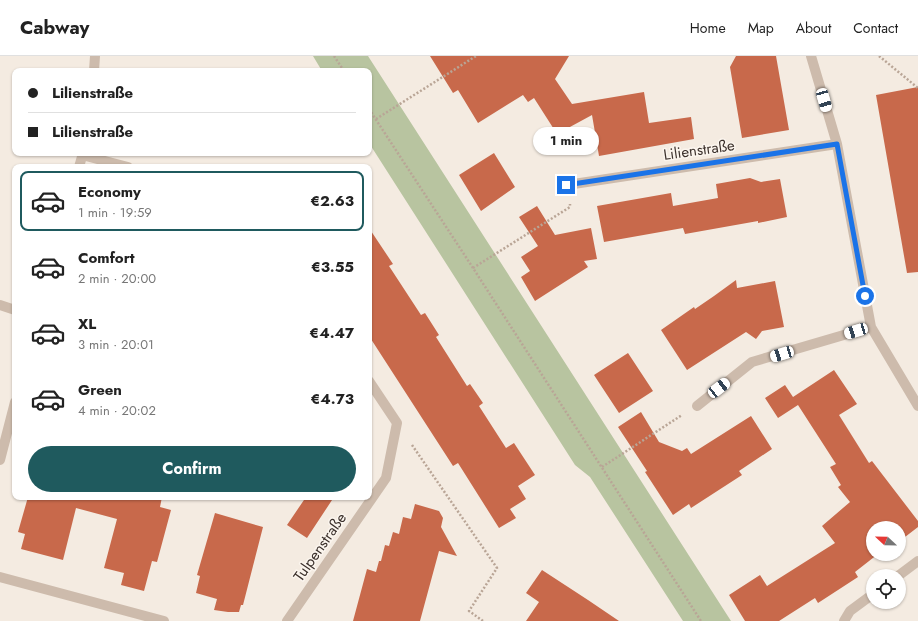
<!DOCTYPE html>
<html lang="en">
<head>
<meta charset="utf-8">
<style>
  :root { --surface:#fff; --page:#f2f2f2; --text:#222; --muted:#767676; --line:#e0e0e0; --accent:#1f5a5e }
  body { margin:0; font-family:Jost,sans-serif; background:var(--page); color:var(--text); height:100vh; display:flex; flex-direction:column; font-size:15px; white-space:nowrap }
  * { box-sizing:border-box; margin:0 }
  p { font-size:13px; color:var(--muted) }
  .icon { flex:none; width:22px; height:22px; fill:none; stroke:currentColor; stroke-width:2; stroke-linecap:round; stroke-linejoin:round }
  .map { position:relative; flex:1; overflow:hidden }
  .sheet { position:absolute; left:12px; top:108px; width:360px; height:336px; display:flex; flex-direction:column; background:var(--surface); border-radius:8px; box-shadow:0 1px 3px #0004 }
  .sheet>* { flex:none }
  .top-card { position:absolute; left:12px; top:12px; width:360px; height:88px; border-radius:8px; box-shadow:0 1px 3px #0004; display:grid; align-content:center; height:88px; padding:0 16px; background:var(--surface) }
  .needle { width:26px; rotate:292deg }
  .buttons { position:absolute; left:866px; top:465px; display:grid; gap:8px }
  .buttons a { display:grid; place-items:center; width:40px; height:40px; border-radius:50%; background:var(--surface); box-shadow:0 1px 3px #0004; font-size:20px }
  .end { position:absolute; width:18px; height:18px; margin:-9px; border:5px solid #1a73e8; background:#fff; box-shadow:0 0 0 2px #fff }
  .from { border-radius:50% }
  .bubble { position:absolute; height:28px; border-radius:14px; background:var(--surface); box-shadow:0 1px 3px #0004; font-size:13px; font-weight:700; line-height:28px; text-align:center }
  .car { position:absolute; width:12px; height:24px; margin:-12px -6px; border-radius:5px; box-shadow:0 0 3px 1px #0007; background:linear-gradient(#fff 24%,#345 0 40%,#fff 0 76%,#345 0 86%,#fff 0) }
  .top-card b { display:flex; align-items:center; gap:14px; height:38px; font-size:15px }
  .top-card b+b { border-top:1px solid var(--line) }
  .top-card i { width:10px; height:10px; background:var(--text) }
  ul { padding:7px 0 0; list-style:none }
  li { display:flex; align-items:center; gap:12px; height:60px; margin:0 8px 6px; padding:0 8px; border:2px solid transparent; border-radius:8px }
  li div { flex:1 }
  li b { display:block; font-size:15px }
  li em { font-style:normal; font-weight:700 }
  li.current { border-color:var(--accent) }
  li>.icon { width:36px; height:36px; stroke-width:1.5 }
  .primary-button { display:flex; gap:8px; margin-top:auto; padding:8px 16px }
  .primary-button a { flex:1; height:46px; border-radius:24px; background:var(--accent); color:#fff; font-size:16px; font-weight:700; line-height:46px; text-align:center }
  header { display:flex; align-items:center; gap:24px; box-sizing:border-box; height:56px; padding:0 20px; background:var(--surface); border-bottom:1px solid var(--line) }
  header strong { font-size:19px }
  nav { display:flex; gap:22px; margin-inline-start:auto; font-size:14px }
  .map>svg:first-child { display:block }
  .green { fill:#b8c4a0 }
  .building { fill:#c8694b }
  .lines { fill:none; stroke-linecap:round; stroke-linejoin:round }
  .path { stroke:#b9a596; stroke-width:2.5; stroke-dasharray:2 2; stroke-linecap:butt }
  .street { stroke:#cdbbac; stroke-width:10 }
  .route { stroke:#1a73e8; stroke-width:5 }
  .labels { text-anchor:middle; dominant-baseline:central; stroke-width:3; stroke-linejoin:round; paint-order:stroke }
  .street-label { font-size:15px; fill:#3b302b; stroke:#fbf5ee }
</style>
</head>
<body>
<header>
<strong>Cabway</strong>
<nav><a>Home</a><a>Map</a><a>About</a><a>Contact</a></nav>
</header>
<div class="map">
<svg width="918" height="565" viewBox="0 0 918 565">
  <rect width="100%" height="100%" fill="#f4ebe1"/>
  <path class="green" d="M313,0H368L731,565H683L590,421L575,409L369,87V15H322Z"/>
  <path class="building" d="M430,0H569L555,23L572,48L644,36L649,67L691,61L694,83L599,100L592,59L557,78L534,42L528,46L523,39L478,67L458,34L453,37Z
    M736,0H776L789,74L742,82L730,11Z
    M918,31V216L907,217L876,39Z
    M494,97L515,131L481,155L459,119Z
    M750,122L761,126L780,123L787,161L758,167V165L685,178L683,172L604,186L597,150L671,137L673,150L718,142L716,128Z
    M537,150L555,179L591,172L597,203L584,205L588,211L535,245L521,221L530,215L521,201L538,190L519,161Z
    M369,172L393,208L389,210L421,259L425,257L439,279L436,281L467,330L470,328L483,347L479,350L506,392L514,387L535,419L518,430L526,443L510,453L516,462L499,472L458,407L453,410L369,280Z
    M736,224L737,232L775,225L784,271L762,275L756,283L746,276L687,314L661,274L694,251L695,253L714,240Z
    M628,297L653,335L619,357L594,319Z
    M834,314L857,348L839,359L869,407L872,405L918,465V471L905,481L903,479L899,482V472H873V498H878L855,516L858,521L818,547L815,542L779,565H745L729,539L760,519L767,530L835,487L822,470L850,446L838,431L841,429L830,411L836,408L798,349L778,362L765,342L785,329L793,341Z
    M641,356L659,386L682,395L687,392L691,398L751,360L772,393L739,415L742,419L691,452L689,448L673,459L645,416L647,415L618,371Z
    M28,441H162L160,451L171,454L157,506L152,505L144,535L121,529L124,517L104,512L117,463L76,452L63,504L21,493L25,478L18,476Z
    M306,441H334L307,482L287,469Z
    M415,448L439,455L443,462L441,471L457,500L439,495L420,565H353L367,513L376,516L379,505H381L385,489L389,490L393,476L399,478L403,461L411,463Z
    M215,457L263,471L243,549H241L239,556H228L214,554L217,543L196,537L200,520L197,519Z
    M542,514L588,544L619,565H526L539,546L526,537Z"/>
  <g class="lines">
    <path class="path" d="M334,0L344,15
      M879,0L918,32
      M369,53L473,212L701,565
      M376,63L476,0
      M473,212L570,151V148
      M412,389L497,512L469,555L483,565
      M602,411L682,359"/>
    <path class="street" d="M811,0L837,88L871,271L918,350
      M94,15L95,0
      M82,99L128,111
      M79,111L83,97
      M567,129L837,88
      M0,249L15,254
      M697,350L752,306L871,271
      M0,404L15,346
      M898,520L918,505
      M0,521L164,565
      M287,565L386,422L397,367L369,325
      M844,565L850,555L873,538"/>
  </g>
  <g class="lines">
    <path class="route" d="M566,129L837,88L865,240"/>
  </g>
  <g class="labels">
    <g class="street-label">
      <text transform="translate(699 94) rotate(-8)">Lilienstraße</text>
      <text transform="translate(320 491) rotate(-55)">Tulpenstraße</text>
    </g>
  </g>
</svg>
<div class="buttons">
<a><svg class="needle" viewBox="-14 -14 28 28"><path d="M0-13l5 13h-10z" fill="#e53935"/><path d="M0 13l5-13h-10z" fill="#767676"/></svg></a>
<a><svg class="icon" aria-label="locate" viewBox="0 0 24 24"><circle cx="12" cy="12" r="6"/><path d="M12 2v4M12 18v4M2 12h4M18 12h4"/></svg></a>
</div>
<i class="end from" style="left:865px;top:240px"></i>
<i class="end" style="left:566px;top:129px"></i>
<div class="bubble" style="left:533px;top:71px;width:66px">1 min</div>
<i class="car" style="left:824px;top:44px;rotate:164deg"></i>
<i class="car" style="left:856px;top:275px;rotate:253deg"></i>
<i class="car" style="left:782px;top:298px;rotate:253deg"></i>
<i class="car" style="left:719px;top:332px;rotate:52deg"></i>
<div class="top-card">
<b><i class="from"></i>Lilienstraße</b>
<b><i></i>Lilienstraße</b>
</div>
<section class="sheet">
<ul>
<li class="current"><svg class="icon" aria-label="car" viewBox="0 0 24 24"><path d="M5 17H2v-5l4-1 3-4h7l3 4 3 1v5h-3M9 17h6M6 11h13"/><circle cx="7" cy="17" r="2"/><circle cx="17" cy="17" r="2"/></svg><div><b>Economy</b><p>1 min · 19:59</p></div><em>€2.63</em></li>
<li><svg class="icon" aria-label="car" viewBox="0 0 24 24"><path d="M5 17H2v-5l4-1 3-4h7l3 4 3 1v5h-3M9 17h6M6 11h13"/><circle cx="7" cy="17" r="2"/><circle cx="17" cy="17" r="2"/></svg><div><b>Comfort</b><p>2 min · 20:00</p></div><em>€3.55</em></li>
<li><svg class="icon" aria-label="car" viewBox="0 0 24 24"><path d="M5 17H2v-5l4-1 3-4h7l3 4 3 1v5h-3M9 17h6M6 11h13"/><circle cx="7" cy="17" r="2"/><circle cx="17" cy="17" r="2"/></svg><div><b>XL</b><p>3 min · 20:01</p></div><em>€4.47</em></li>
<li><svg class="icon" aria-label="car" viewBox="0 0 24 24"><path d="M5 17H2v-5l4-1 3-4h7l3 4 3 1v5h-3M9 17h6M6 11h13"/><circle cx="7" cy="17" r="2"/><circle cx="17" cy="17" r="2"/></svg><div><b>Green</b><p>4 min · 20:02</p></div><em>€4.73</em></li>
</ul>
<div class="primary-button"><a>Confirm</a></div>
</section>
</div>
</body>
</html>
